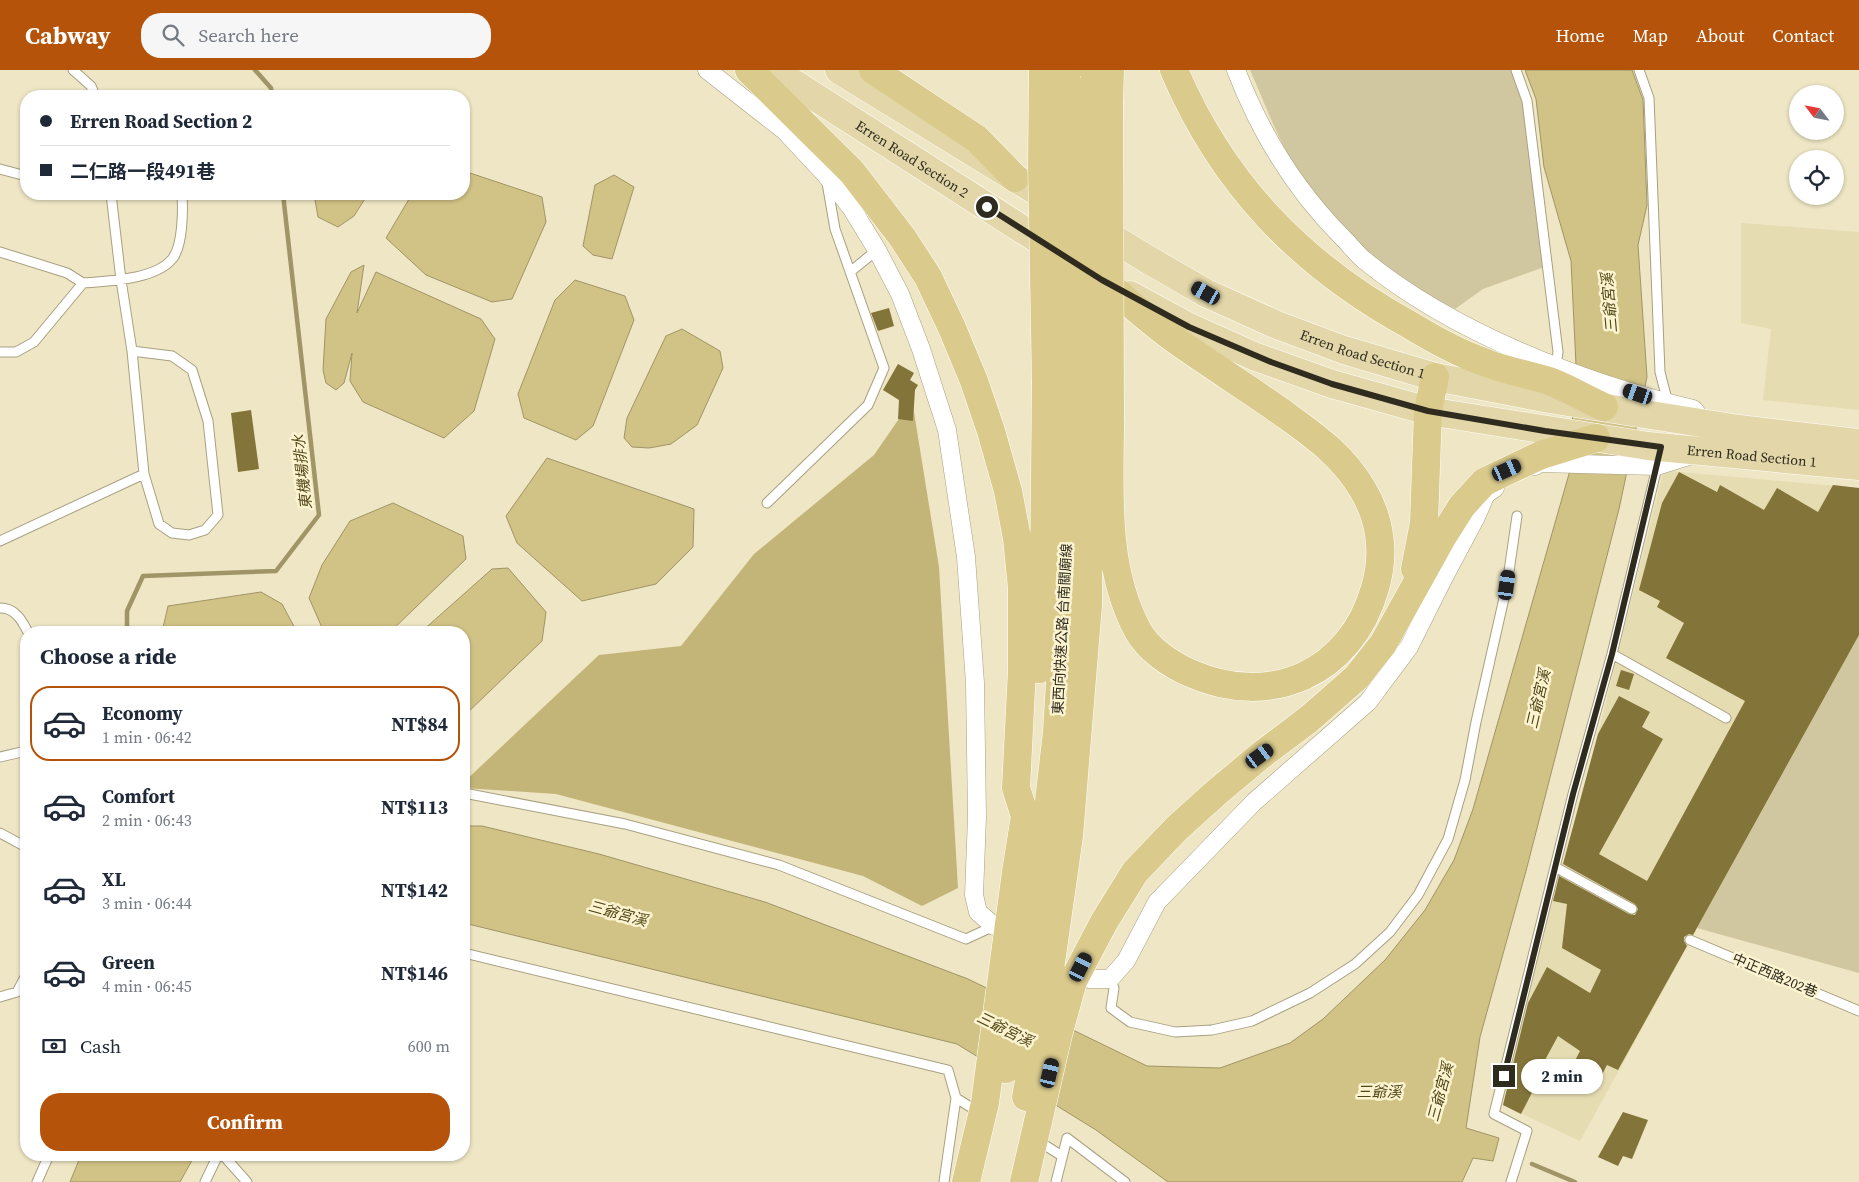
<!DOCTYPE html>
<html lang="en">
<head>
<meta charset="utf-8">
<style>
  :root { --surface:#fff; --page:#f6f6f7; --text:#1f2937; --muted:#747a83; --line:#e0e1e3; --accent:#b45309 }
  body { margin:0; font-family:"Source Serif 4","Noto Sans TC",serif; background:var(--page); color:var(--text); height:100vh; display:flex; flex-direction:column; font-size:19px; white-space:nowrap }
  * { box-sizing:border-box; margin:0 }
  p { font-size:16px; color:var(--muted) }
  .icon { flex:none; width:28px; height:28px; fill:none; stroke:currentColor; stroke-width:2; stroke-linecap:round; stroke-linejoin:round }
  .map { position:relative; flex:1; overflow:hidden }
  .side { position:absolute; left:20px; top:556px; width:450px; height:535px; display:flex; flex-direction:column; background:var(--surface); border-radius:20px; box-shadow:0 1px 4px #0004 }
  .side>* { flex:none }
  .hud { position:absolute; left:20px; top:20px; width:450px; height:110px; border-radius:20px; box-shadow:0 1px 4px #0004; display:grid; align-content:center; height:110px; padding:0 20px; background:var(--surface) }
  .needle { width:32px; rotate:302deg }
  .tools { position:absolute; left:1789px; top:15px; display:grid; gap:10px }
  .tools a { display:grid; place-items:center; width:55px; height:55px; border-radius:50%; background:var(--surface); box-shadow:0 1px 4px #0004; font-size:25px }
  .end { position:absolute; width:22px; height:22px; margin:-11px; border:6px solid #2f2c1f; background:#fff; box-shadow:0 0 0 2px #fff }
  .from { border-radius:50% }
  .bubble { position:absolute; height:35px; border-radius:18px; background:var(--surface); box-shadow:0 1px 4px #0004; font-size:16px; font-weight:700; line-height:35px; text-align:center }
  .car { position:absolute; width:15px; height:30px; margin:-15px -8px; border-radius:6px; box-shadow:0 0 4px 1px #0007; background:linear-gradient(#222 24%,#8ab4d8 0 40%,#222 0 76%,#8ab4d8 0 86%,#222 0) }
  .hud b { display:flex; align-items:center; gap:18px; height:48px; font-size:19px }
  .hud b+b { border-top:1px solid var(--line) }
  .hud i { width:12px; height:12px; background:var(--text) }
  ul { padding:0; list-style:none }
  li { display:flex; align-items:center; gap:15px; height:75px; margin:0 10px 8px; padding:0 10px; border:2px solid transparent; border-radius:20px }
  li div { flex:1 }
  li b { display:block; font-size:19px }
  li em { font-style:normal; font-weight:700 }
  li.current { border-color:var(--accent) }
  li>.icon { width:45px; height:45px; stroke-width:1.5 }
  h2 { padding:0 20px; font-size:22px; line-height:60px }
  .pay { display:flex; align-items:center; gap:12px; height:55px; padding:0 20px; font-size:19px }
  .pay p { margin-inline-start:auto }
  .button { display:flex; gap:10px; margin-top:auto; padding:10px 20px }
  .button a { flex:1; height:58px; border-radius:20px; background:var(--accent); color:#fff; font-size:20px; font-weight:700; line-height:58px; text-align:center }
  header { display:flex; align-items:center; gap:30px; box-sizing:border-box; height:70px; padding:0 25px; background:var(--accent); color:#fff }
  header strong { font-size:24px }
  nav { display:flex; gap:28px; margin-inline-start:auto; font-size:18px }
  .search { width:350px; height:45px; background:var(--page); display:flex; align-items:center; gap:12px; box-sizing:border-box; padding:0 18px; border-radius:20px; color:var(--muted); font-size:19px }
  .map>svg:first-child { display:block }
  .built { fill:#e6dcb2 }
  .green { fill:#d0c7a0 }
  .forest { fill:#c3b478 }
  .water { fill:#d1c285; stroke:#a09566 }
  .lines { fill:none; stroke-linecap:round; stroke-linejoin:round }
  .stream { stroke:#a09566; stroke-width:4.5 }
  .building { fill:#837439 }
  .service-casing { stroke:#a8a080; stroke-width:11 }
  .minor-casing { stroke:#a8a080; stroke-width:19 }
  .primary-casing { stroke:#fff; stroke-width:29 }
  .trunk-casing { stroke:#fff; stroke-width:29 }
  .service { stroke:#fff; stroke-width:9 }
  .minor { stroke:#fff; stroke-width:18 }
  .primary { stroke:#e3d7a9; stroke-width:28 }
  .trunk { stroke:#daca8c; stroke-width:28 }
  .trunk-bridge-casing { stroke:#fff; stroke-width:29; stroke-linecap:butt }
  .trunk-bridge { stroke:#daca8c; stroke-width:28 }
  .route { stroke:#2f2c1f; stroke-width:6 }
  .labels { text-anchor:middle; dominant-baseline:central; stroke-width:5; stroke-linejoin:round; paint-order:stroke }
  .street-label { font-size:14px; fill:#2f2c1f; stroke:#fcf4d1 }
  .water-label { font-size:15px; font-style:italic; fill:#514616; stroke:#fcf4d1 }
</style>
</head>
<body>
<header>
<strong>Cabway</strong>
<div class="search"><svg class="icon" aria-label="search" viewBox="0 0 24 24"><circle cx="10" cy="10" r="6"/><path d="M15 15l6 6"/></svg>Search here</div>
<nav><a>Home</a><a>Map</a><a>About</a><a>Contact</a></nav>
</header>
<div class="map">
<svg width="1859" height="1112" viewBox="0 0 1859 1112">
  <rect width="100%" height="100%" fill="#eee6c4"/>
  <path class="built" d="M1741,153L1859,162V340L1763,330L1771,259L1741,253Z
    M1664,399L1679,402L1859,418V565L1580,1071L1503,1035L1525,938L1560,803L1598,664Z"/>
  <path class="green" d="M1250,0H1516L1527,31L1547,196L1483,219L1455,239C1389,206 1327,155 1291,90C1275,62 1263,29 1250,0Z
    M1859,565V903L1697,858Z"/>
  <path class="forest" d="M912,330L939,497L958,818L922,836L863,806L556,724L464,718V712L599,585L681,576L754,484L874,385Z"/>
  <path class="water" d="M1525,0H1632L1643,30L1647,135L1638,175L1647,307L1619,439L1526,801L1480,967L1466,1058L1499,1068L1493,1091L1473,1088L1462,1112H1168L1096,1060L957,974L464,853V756H482L599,784L765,832L968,909L1147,996L1220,998L1290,973L1323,949L1385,890L1425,840L1454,790L1473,739L1569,404L1576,295L1571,191L1544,97L1536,29Z
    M464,101L542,127L546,152L512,229L492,232L426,205L386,168L412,124H464Z
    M614,105L634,117L612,189L593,185L583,176L595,115Z
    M314,124H368L354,146L338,157L318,147Z
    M364,195L357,243L376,202L481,249L495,269L474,341L444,368L363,332L350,311L352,283L344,313L336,320L326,313L323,300L326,249L351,202Z
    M575,210L625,226L634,250L593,356L576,370L524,348L518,324L555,230Z
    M682,259L720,281L723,298L697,355L671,374L649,378L632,377L624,368L627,348L666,266Z
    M547,388L694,439L693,477L656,514L582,531L517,473L506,446Z
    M393,433L463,466L466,489L390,562H324L309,528L322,495L350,451Z
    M508,498L546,542L542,571L464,646V562H421L492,499Z
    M261,522L282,534L297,562H162L168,536Z
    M81,1085H195L180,1112H70Z"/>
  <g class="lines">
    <path class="stream" d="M255,0L271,18L272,26
      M127,562V541L143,506L276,501L319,445L283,124
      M1532,1094L1575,1112"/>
  </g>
  <path class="building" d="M889,238L894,256L878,261L871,243Z
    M898,294L914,303L910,310L918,315L915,320L913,351L898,349L899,330L883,320Z
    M251,340L259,399L238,402L231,343Z
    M1679,402L1717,422L1720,415L1764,440L1777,418L1818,442L1833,415L1859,418V565L1693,865L1689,864L1684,867V871L1687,876L1618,1000L1607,995L1595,1018L1568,1004L1580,981L1558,966L1538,1003L1541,1005L1521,1044L1503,1035L1528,933L1547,897L1590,923L1601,900L1562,878L1567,834L1553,831L1559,806L1629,844L1635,845L1638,839L1635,834L1563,794L1598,664L1619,626L1650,642L1642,657L1663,669L1599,784L1647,811L1745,631L1666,588L1684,553L1657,537L1660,531L1639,520L1662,433Z
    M1621,600L1634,604L1629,620L1616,616Z
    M1623,1042L1648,1050L1632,1089L1623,1086L1618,1096L1598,1087Z"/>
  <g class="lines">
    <defs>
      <path id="service" d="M73,0L91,16L95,26
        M1516,0L1527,31L1558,282L1556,296
        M1639,0L1649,28L1660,302L1668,333
        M94,26H105
        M0,99L26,106
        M111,124L121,210L132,281L172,286L192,300L208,351L218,445L205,460L189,465L172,463L159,454L144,404
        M0,182L67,203L83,213
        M850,202L877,180
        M0,282H16L34,272L83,213C108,211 156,210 173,188C183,174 183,140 182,124
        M767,433L868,335L884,298L835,159L827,113
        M0,471L144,404L132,281
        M0,538C16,538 22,551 28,562
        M1612,584L1726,648
        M0,687L26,681
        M464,723L625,754L779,795L966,869L994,856
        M0,763L26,777
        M1555,797L1632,839
        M1690,870L1859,941
        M464,883L948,1000L956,1028L944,1112
        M1110,909L1114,918L1111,938L1130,952L1175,962L1212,960L1252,951L1310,923L1355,894L1390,862L1418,825L1448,769L1465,710L1476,652L1507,515L1517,446
        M0,927L17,922L26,905
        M956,1028L972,1038
        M1043,1074L1062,1086
        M223,1085L247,1112
        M37,1112L49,1085
        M205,1112L218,1085
        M1056,1112L1067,1068L1125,1112
        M1511,1112L1527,1061L1494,1044L1573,724L1612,584L1658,393"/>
      <path id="minor" d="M707,0L785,61L826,105L852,139L877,180L900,224L921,279L947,360L966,487L975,613L977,747L974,825L978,842L994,856
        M1236,0C1260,62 1296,121 1343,168C1350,175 1356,183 1364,190C1452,262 1583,313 1693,339L1696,342
        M1535,396L1540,393L1657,396L1692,385
        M1089,909H1110L1126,891L1157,832L1254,732L1368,632L1409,577L1443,509L1476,447L1486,424L1495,418"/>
      <g id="primary">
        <path id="s1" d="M773,0L1061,184"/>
        <path id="s2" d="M839,0L1147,189L1206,223L1277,255L1344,280L1435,307L1549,329L1739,359L1859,373"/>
        <path id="s3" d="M1130,225L1189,257L1256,287L1332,314L1428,341L1648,376L1859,396"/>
      </g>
      <path id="trunk" d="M749,0L852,102L902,167L928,207L952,258L974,311L991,361L1008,421L1017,468L1022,518V600L1016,718L1025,746L1016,802L985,1033L966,1112
        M873,0L977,69L1015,108
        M1174,0C1223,115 1301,195 1410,255C1433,269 1458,283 1484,292C1505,301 1528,304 1549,311C1568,318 1586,329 1604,337
        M1089,19L1090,0
        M1109,31L1110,0
        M1102,210C1127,230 1151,253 1177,271C1211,295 1246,317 1280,341C1313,365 1342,384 1363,420C1381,450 1385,485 1375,518C1351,603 1271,639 1190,603C1171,595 1148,579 1138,561C1103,496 1110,419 1110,348
        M1415,499L1424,453L1428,341L1435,307
        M1039,599L1044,502L1046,313
        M1006,999L1028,888L1046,757L1057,662L1066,514L1067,325
        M1026,1027L1050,899L1069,766L1088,535L1089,337
        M1024,1112L1058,965L1073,911L1104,852L1135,802L1177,758L1217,722L1260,686L1309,649L1357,607L1383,574L1443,466L1462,436L1484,412L1541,385L1596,368"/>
    </defs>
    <use href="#service" class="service-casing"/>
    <use href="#minor" class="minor-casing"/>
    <use href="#primary" class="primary-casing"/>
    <use href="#trunk" class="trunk-casing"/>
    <use href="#service" class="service"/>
    <use href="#minor" class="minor"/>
    <use href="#primary" class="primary"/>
    <use href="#trunk" class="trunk"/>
    <defs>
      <path id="trunk-bridge" d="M1043,0L1042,95L1046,313
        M1066,6L1067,325
        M1089,19V337
        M1109,31L1110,348"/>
    </defs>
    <use href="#trunk-bridge" class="trunk-bridge-casing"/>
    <use href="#trunk-bridge" class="trunk-bridge"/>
  </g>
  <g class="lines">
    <path class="route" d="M987,137L1102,210L1189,257L1271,292L1332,314L1428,341L1545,361L1661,377L1612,584L1573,724L1504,1006"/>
  </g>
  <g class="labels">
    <g class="street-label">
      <text stroke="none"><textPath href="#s1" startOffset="165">Erren Road Section 2</textPath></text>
      <text stroke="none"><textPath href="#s2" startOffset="598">Erren Road Section 1</textPath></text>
      <text stroke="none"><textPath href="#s3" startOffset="648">Erren Road Section 1</textPath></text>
      <text transform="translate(1062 559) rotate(-87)">東西向快速公路 台南關廟線</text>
      <text transform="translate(1775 905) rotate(23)">中正西路202巷</text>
    </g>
    <g class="water-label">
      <text transform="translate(1609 233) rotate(-95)">三爺宮溪</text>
      <text transform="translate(302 402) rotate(-96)">東機場排水</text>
      <text transform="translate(1538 629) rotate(-77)">三爺宮溪</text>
      <text transform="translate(618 843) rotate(15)">三爺宮溪</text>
      <text transform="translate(1005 959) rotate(26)">三爺宮溪</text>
      <text x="1379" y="1021">三爺溪</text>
      <text transform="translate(1440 1022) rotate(-75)">三爺宮溪</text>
    </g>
  </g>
</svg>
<div class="tools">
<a><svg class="needle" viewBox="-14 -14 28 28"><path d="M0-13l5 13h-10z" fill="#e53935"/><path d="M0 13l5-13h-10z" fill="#747a83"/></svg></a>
<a><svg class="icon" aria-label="locate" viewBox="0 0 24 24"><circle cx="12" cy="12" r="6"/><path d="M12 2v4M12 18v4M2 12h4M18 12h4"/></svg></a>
</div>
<i class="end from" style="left:987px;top:137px"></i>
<i class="end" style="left:1504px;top:1006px"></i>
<div class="bubble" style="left:1521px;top:989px;width:82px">2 min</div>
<i class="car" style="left:1206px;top:223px;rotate:299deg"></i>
<i class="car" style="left:1638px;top:324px;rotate:289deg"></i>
<i class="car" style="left:1507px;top:400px;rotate:66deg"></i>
<i class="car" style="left:1507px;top:515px;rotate:8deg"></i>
<i class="car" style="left:1260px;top:686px;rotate:54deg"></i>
<i class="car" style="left:1081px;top:897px;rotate:27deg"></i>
<i class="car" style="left:1050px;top:1003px;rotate:13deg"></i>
<div class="hud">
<b><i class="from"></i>Erren Road Section 2</b>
<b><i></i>二仁路一段491巷</b>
</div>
<section class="side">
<h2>Choose a ride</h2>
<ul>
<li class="current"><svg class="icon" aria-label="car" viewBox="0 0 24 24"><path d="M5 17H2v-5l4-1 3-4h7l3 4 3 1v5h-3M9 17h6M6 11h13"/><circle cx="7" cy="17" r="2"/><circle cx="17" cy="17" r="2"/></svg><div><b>Economy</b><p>1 min · 06:42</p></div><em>NT$84</em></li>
<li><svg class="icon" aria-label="car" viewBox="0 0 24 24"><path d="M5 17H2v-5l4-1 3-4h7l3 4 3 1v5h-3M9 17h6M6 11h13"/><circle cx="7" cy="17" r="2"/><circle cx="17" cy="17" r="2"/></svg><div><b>Comfort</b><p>2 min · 06:43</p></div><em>NT$113</em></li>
<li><svg class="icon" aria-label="car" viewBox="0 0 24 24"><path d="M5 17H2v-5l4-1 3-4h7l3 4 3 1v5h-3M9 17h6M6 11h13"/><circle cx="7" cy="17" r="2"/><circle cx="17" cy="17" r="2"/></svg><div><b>XL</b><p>3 min · 06:44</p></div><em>NT$142</em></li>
<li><svg class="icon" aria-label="car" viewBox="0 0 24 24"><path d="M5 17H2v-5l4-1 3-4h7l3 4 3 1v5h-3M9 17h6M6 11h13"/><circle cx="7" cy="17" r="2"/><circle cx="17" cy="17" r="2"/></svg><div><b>Green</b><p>4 min · 06:45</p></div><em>NT$146</em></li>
</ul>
<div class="pay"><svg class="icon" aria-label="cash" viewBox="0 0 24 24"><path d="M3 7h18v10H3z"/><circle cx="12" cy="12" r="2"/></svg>Cash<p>600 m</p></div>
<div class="button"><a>Confirm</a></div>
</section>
</div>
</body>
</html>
